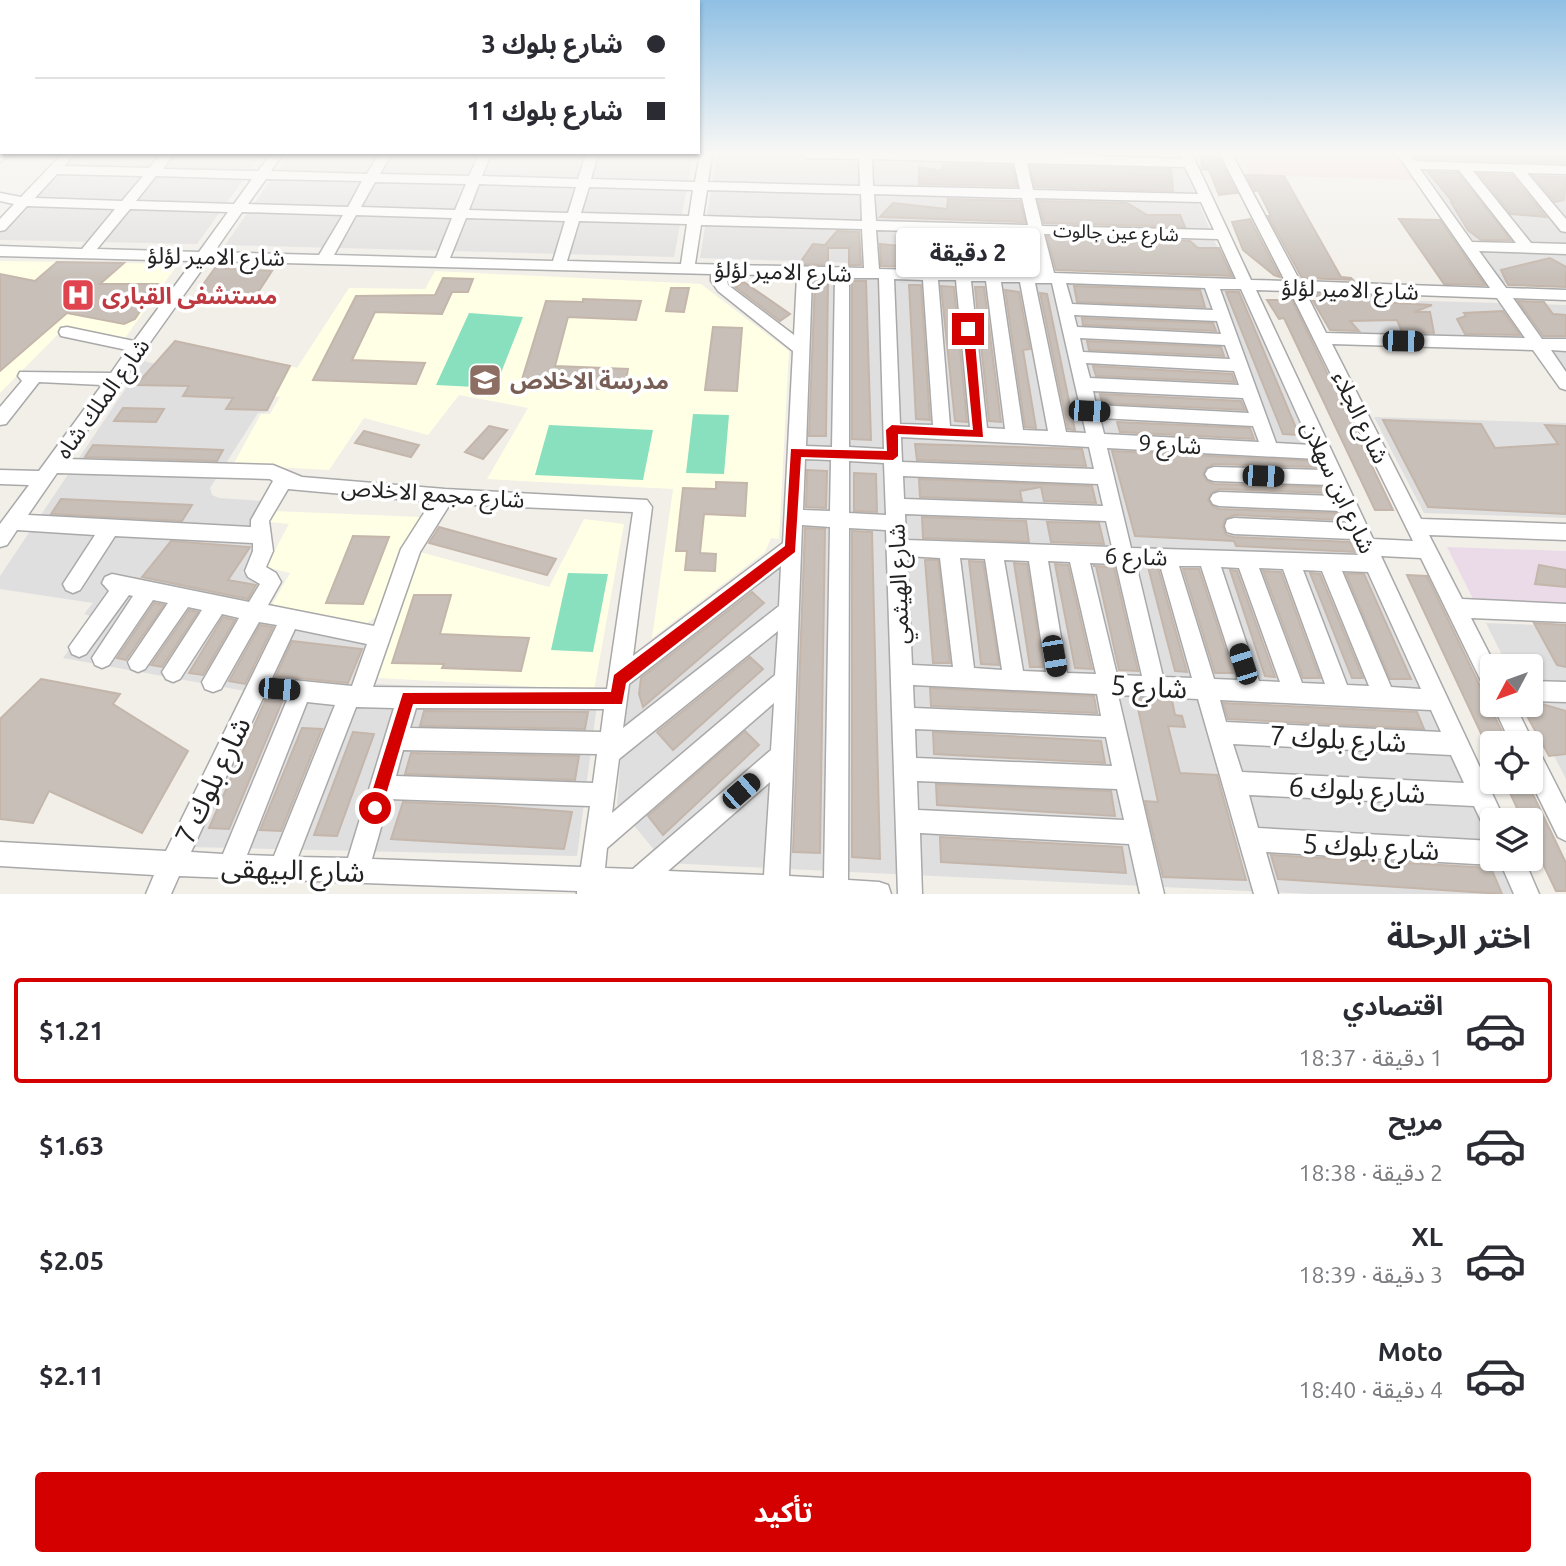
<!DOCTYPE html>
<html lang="ar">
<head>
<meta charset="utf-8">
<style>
  :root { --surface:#fff; --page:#f7f7f7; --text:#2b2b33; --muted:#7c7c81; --line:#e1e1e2; --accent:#d40000 }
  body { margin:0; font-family:Ubuntu,"Noto Sans Arabic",sans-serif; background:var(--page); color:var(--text); direction:rtl; height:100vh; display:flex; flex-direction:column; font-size:26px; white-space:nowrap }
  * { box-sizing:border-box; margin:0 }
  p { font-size:23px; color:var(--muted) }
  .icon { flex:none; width:38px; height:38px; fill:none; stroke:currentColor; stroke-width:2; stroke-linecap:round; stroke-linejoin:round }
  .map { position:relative; height:894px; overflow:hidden; direction:ltr }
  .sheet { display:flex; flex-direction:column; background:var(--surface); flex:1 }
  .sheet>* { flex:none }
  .guide { position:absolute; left:0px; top:0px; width:700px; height:154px; box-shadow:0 2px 5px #0004; direction:rtl; display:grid; align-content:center; height:154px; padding:0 35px; background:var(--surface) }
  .needle { width:46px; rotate:229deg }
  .fabs { position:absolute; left:1480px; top:654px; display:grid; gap:14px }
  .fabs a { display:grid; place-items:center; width:63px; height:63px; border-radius:7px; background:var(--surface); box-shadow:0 2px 5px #0004; font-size:35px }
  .end { position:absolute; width:32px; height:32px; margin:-16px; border:9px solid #d40000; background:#fff; box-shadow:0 0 0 4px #fff }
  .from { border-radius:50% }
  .bubble { position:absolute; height:49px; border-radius:7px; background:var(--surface); box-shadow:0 2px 5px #0004; font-size:23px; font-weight:700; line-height:49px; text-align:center; direction:rtl }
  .car { position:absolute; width:21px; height:42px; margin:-21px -10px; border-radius:9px; box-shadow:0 0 5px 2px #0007; background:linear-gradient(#222 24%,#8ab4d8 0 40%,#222 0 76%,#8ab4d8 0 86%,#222 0) }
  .guide b { display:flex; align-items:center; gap:24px; height:66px; font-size:26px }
  .guide b+b { border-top:2px solid var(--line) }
  .guide i { width:18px; height:18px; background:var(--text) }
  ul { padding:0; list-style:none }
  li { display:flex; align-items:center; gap:21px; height:105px; margin:0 14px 10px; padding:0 21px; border:4px solid transparent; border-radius:7px }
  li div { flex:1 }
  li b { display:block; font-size:26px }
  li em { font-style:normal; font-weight:700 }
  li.selected { border-color:var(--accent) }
  li>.icon { width:63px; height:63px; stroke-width:1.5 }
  h2 { padding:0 35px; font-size:32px; line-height:84px }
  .primary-button { display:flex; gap:14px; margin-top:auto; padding:14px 35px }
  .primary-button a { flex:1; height:80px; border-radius:7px; background:var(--accent); color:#fff; font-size:28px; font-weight:700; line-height:80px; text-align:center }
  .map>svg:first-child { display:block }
  .residential { fill:#e0dfdf }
  .commercial { fill:#f2dad9 }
  .industrial { fill:#ebdbe8 }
  .education { fill:#ffffe5 }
  .pitch { fill:#88e0be }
  .building { fill:#c7bfb8; stroke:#c4b6ab; stroke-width:2 }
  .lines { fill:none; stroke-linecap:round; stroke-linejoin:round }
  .minor-casing { stroke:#a9a9a9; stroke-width:3 }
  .minor { fill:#fff; fill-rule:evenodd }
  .route { fill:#d40000 }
  .labels { text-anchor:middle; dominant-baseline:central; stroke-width:7; stroke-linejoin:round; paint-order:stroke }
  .far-street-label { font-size:19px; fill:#222; stroke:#fff }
  .street-label { font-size:23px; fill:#222; stroke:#fff }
  .health-label { font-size:23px; font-weight:bold; fill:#be3a42; stroke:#fff; text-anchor:start }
  .education-label { font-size:23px; font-weight:bold; fill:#785e54; stroke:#fff; text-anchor:start }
  .near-street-label { font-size:28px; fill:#222; stroke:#fff }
</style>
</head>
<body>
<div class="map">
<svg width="1566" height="894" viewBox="0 0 1566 894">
  <rect width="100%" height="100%" fill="#f2efe9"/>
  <path class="residential" d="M75,154H262L197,244L0,240V233Z
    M289,154H693L674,257L225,245Z
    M717,154H1178L1229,275L700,258Z
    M1409,154H1566V285L1504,283Z
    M801,275L1252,290L1493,832V859H1505L1520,894H1310L665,863L617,805L628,665L788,544Z
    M1320,298L1566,305V371L1543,340L1338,334Z
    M144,361L265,392L268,396L275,397L268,412L258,413L210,488L212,495L219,498L262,501L249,529L255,550L253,558L242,573L265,581L243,615L373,640L361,683L598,697L577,856L190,847L256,693L63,658L93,617L84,614L93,603L0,589V576Z
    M1374,417L1566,423V518L1424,513Z
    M1486,623L1566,626V779L1528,705H1531V667H1508Z"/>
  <path class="commercial" d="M1239,154H1396L1415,180L1250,175Z"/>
  <path class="industrial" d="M1447,547L1566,551V609L1476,605Z"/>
  <path class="education" d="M0,261L124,263L178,264L125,338L65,327L0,393Z
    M435,271L701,284L789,351L779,539L771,538L765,552L652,638L673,489L487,479L528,408L459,395L428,435L364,418L329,470L233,465L261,414H270L280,397L273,396L290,366L297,368L349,288L425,289Z
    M274,511L421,517L407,540L377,616L366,624L272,605L290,573L266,567L289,524L269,522Z
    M584,519L624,524L594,690L378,678L420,552L549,587Z"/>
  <path class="pitch" d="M469,313L523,317L495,388L436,385Z
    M693,414L729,415L724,474L686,473Z
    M549,425L653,430L643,480L535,475Z
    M568,573L608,574L593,652L551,650Z"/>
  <path class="building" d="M1200,154H1217L1237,193L1219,195L1209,170L1202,169Z
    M1412,154H1566V163L1416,158Z
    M943,164L1012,166L1017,186L919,184V167L942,171Z
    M1030,166L1171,169L1173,191L1035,187Z
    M1428,172L1458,173L1511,240H1481L1468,230L1451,202H1453Z
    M1479,174L1512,175L1546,217L1511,214Z
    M1246,175L1284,176L1341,277L1351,278L1353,280L1302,278L1268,216H1271L1258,190L1255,191Z
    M1533,176L1566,177L1564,200L1555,202Z
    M948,199L1020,201L1025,222L880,217L893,203L947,209Z
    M1038,201L1127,203L1147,215H1180L1185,227L1044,223Z
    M1250,219L1280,277L1274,275L1243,250L1232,222Z
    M1399,219L1440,220L1485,285L1444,284Z
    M837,231L859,232L861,265H849V248H828V265L799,264L813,244L825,245Z
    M901,233L1028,237L1033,259L935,256V254L906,248Z
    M1047,237L1190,241L1198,248H1219L1232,276L1056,270Z
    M880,244L901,246L910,267L881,266Z
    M1550,258L1566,267V287L1508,285L1501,270Z
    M57,262L124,263L100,284H158L135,319L124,324L67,313L0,371V274L35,281Z
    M215,268L272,271L253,300L194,297Z
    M443,278L473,279L468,292H452L442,314L375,312L352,360L425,363L416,384L313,380L356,296L435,295Z
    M815,280H828L826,436H809Z
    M852,281H866L871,440L852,439Z
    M744,282L790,314L780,321L735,287Z
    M909,285H921L930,420L916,419Z
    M941,286L954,287L967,422L955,421Z
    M1074,286L1200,290L1205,307L1077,302Z
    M975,287H984L1001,422L989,421Z
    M671,288H689L684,312L666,311Z
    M1005,290L1019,292L1030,349L1023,350L1036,428L1025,427Z
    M1226,292H1239L1299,435L1283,434Z
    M1040,293L1047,294L1075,430L1068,429Z
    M1313,294L1374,296L1378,302L1432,305L1414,312H1430L1434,333L1402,332L1397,320L1350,321L1359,331L1330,330L1313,301H1325Z
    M583,299L641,301L636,320L568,317L555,366L628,369L624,390L520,386L546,301L583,302Z
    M1267,300H1292L1393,510H1375L1284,318L1279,319Z
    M1518,301L1544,302L1553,314L1566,315V336H1543Z
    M1503,311L1520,335L1465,334L1457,319L1466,316L1464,313Z
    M1082,318L1213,323L1216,331L1083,325Z
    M713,327L742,328L737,391L705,390Z
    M175,341L290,366L267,410L226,409L233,398L183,396L189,386L136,385Z
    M1087,341L1221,347L1224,356L1089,350Z
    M1093,366L1232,374L1235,382L1096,376Z
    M1100,394L1241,401L1245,410L1102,403Z
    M123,408L164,409L156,422L114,421Z
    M1383,420L1481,424L1495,448L1558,444L1545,425L1566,426V514L1428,507Z
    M1117,422L1250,428L1254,439L1120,432Z
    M489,426L507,430L483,459L465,452Z
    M364,431L419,445L411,457L355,443Z
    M915,444L1082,449L1086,466L917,460Z
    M93,445L223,450L217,461L85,457Z
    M1112,451L1314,461L1316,467L1214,464L1206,468L1203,475L1207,481L1214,484L1324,487L1327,493L1219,489L1211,493L1208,500L1212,506L1219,509L1337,513L1340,520L1234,515L1225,519L1223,527L1226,535L1234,537L1350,542L1355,552L1236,546L1234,541L1135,536Z
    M807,470L827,471L826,508L806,507Z
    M854,473L876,474L877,512L854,511Z
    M919,479L1092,486L1096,503L1044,501L1041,487L1020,491L1022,501L920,497Z
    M716,482L747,483L745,516L704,514L700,553L716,554L715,571L685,570L687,551H676L683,488L716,489Z
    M61,499L192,505L182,521L51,514Z
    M922,517L1026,521L1029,542L923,538Z
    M1047,522L1099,523L1104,544L1051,542Z
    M439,527L556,559L547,575L429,543Z
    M805,528L825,529L820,853L793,852Z
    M852,531L872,532L880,859L852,857Z
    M353,536L389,537L363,604L326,603Z
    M171,541L250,547L228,580L256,585L248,599L142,577Z
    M925,560H938L950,663H933Z
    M969,561L983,562L999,665L981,664Z
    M1014,563L1027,564L1043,667H1030Z
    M1055,564L1068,565L1092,669L1075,668Z
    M1539,565L1566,570V587L1535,584Z
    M1093,566L1114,567L1138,671L1119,670L1096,566Z
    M1148,567L1158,568L1187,672L1175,671Z
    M1183,569H1199L1233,673H1215Z
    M1230,570L1237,571L1275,677L1265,676Z
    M1263,571L1281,572L1320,678H1303Z
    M1310,573L1320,574L1363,678H1352Z
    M1346,574H1364L1411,679H1390Z
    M1407,575L1427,576L1508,744H1486Z
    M752,592L764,603L643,707L639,694L641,678Z
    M414,595H451L440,634L529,638L521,671L442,668L444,664L392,663Z
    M154,603L164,605L126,660L117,658Z
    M189,610L198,612L162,667L151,665Z
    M223,617L235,620L203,675L189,673Z
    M1534,623L1566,625V667L1557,665Z
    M260,625L273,627L249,676L245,684L229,681Z
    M292,641L362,649L348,683L276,676Z
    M750,657L763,669L673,750L657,732Z
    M41,679L120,694L113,704L188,751L142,833L49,791L33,823L0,819V719Z
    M930,688L1094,696L1097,713L931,706Z
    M1136,699L1172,700L1175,715L1182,716L1185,727L1168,726L1180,773L1217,775L1246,880L1163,877L1145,801L1158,802Z
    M265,701L282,702L229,829L209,828Z
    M1223,703L1417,712L1424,729L1228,719Z
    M1542,704L1566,711V754L1549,756L1521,705Z
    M424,711L588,712L585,729L420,726Z
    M302,728L322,729L281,831L260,830Z
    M745,731L759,745L663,835L648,816Z
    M353,732L374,734L337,836L314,835Z
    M933,732L1101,741L1105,763L934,754Z
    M411,753L579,756L575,780L405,774Z
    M1505,782H1527L1566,863V891H1556L1531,839V821H1523Z
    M936,784L1111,791L1115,816L937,805Z
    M403,802L495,806L572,812L564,849L391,839Z
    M940,837L1122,847L1126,873L941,862Z
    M1271,855L1491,868L1502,894L1278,879Z"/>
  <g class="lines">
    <defs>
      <path id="minor" d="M0,154H10L0,162Z
        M62,154H75L64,166L149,168L161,154H174L163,169L258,171L271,154H283L271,171L367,174L379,154H391L380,174L469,176L479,154H491L482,176L578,179L586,154H598L591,179L695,182L700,154H712L708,182L860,186L859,159L807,158L801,154H1024L1182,159L1180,154H1192L1251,280L1285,281L1220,154H1232L1300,281L1490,288L1397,154H1409L1415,161L1566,166V174L1527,173L1566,219V232L1561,231L1513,172L1473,171L1531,243L1566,244V254L1479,251L1506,288L1566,290V300L1513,298L1542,339H1566V351L1551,350L1566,372V390L1560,388L1533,350L1332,344L1421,519L1566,524V540L1429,535L1462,599L1566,604V622L1471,618L1496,667H1493V692L1485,689L1421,558L1381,556L1505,821H1493V833L1485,829L1474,806L1249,795L1258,828L1493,841V859H1524L1539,894H1514L1500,862L1493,865L1266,852L1278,894H1254L1198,699L1118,695L1164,894H1140L1129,844L920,833L922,894H898L886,530L849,528L848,880L879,882L888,885L891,894H577V891L179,876L171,894H146L154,875L0,866V842L166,851L277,625L259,622L221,689L213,692L205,689L202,682L239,618L222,614L180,679L173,682L166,679L162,672L202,610L188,607L145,669L138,672L131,669L128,662L168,603L153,600L109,665L102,668L95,665L92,658L133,596L129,595L86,654L79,657L72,654L69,647L109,591L102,583L105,577L112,574L249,602L260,584L248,577L245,571L253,551V543L115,536L80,590L73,593L66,590L63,584L95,535L17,530L7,545L0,547V524L29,485L0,484V470L39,471L102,385L39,382L6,424L0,425V407L22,381L18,376L20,372L111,373L127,350L61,336L59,332L61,328L67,327L134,341L193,261L0,256V246L82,249L115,209L27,206L5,230L0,231V219L14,204L0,201V193L21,197ZM872,159L1014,163L1020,189L873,186ZM1027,163L1185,167L1198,194L1033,190ZM1420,169L1459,170L1516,243L1472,242ZM57,174L143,176L122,201L35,198ZM156,176L252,179L234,204L136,201ZM266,179L362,181L348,207L248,204ZM375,182L466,184L455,210L361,207ZM479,184L576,187L568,213L469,210ZM589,187L693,190L689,216L581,213ZM707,190L861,194L862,221L703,216ZM874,194L1022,198L1028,225L876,221ZM1035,198L1201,202L1214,230L1042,226ZM130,209L228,212L199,252L97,249ZM242,212L343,215L319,255L214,252ZM356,215L452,218L436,258L334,255ZM466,218L565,221L553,261L450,258ZM579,221L687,224L681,264L567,261ZM701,225L862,229L864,268L695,264ZM876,230L1030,234L1039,273L879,269ZM1044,234L1218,239L1236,279L1054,273ZM208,261L711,274V281L718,291L793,351L783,543L633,656L652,507L647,500L445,489L302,477L273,465L67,459ZM726,274L797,276L794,335L728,285ZM812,277H835L832,447L806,446ZM849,278H879L884,449L849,447ZM894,279L923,280L933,425L900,424ZM938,280H956L970,427L950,426ZM971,281H986L1005,429L987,428ZM1001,282H1020L1048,431L1023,430ZM1035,283H1052L1086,433L1066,432ZM1066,283L1205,288L1213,310L1072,304ZM1220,289H1241L1311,445L1276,443ZM1256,290L1290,291L1413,541L1373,539ZM1305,291L1497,298L1525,338L1326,333ZM1074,315L1217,321L1221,334L1077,327ZM1080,338L1225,345L1230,359L1083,352ZM1086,363L1234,371L1239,385L1090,378ZM1093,391L1243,398L1249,413L1096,405ZM1100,418L1253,426L1259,442L1104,434ZM901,437L1089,447L1094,469L902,462ZM1107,448L1317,459L1323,470L1214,467L1208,469L1205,474L1208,479L1214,481L1329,485L1334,496L1219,492L1213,494L1210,499L1213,504L1219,506L1341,511L1346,523L1234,518L1227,520L1225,526L1227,532L1234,534L1353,539L1361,555L1131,548ZM805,459L831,460L830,511L803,510ZM849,461L884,463L886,515L849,513ZM57,473L270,479L273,481L251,520V527L28,515ZM903,476L1098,484L1103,506L904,499ZM288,489L431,502L401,549L374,626L268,605L281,582L276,573L266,567L273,551L269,521ZM450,504L633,512L607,689L373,687L420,552ZM905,514L1106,521L1112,547L906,540ZM802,525L830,527L824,878L789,876ZM907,556L940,558L953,667L912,665ZM960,558L985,559L1002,670L974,668ZM1004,560L1029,561L1046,672L1023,671ZM1048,561L1070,562L1096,674L1067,673ZM1090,563L1116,564L1142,676L1117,675ZM1136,564L1160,565L1192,678L1163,677ZM781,566L779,606L623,728L629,684ZM1179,566H1201L1238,680L1214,679ZM1221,567L1239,568L1280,682L1259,681ZM1259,568L1283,569L1325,684L1302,683ZM1303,570L1322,571L1369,686L1347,685ZM1342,571L1368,572L1421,689L1391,687ZM295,629L367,644L352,686L272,678ZM778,631L775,675L612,813L619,759ZM913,685L1097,694L1101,716L914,708ZM263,698L287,700L223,854L191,852ZM1220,700L1431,710L1441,732L1226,722ZM307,702L335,705L274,856L247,855ZM774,703L771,750L633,869L605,868L607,848ZM356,707L394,708L348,858L298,857ZM416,708L604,709L601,732L410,728ZM915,729L1106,737L1112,766L916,758ZM1233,744L1451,755L1464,783L1242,772ZM403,750L597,754L593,783L396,776ZM917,781L1117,789L1124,820L918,810ZM770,782L764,875L668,871ZM389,799L590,806L581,867L372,859Z
        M1531,681L1566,682V702L1531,701Z
        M1493,705H1515L1534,744L1532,748L1539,751L1566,804V841L1558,837L1531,782V744H1511Z"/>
    </defs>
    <use href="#minor" class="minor-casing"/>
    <use href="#minor" class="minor"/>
  </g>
  <linearGradient id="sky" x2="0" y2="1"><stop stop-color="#8fc0e4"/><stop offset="0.55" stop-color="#f9f8f5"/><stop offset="1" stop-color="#f9f8f5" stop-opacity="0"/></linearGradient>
  <rect width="1566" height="279" fill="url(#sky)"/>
  <path class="route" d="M968,325L974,329L983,437L898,434V456L893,460L801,457L795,552L626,683L622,704H413L382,808L380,814L375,816L369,814L367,808L403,693L611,692L614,675L785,546L791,449L887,451L886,430L892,425L973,430L963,329Z"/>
  <defs>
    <symbol id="hospital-square" viewBox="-11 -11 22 22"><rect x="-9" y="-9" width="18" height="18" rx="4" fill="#e0444e" stroke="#fff"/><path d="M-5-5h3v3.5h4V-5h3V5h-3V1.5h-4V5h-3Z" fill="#fff"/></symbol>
    <symbol id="school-square" viewBox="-11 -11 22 22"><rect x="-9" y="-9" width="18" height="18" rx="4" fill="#8d6e63" stroke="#fff"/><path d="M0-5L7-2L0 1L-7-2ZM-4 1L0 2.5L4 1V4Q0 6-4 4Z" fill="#fff"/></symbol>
  </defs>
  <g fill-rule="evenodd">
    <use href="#hospital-square" x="59" y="276" width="38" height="38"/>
    <use href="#school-square" x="466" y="361" width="38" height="38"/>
  </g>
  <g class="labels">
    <g class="far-street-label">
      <text transform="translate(1116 232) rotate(2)">شارع عين جالوت</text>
    </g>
    <g class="street-label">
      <text transform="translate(216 256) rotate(1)">شارع الامير لؤلؤ</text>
      <text transform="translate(783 271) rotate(2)">شارع الامير لؤلؤ</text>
      <text transform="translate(1350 289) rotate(2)">شارع الامير لؤلؤ</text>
      <text transform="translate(102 398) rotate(-54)">شارع الملك شاه</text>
      <text transform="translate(1361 417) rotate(64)">شارع الجلاء</text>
      <text transform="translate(1170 444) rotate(3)">شارع 9</text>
      <text transform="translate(1339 487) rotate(65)">شارع ابن سهلان</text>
      <text transform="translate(433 493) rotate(4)">شارع مجمع الاخلاص</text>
      <text transform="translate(1136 556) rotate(2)">شارع 6</text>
      <text transform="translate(898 584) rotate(-92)">شارع الهيثمي</text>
    </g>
    <g class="health-label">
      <text x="102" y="295">مستشفى القبارى</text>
    </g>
    <g class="education-label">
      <text x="510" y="380">مدرسة الاخلاص</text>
    </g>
    <g class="near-street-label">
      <text transform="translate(1149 686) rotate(3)">شارع 5</text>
      <text transform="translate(1338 738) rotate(3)">شارع بلوك 7</text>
      <text transform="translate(212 780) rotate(-64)">شارع بلوك 7</text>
      <text transform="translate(1357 789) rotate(3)">شارع بلوك 6</text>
      <text transform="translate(1371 846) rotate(3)">شارع بلوك 5</text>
      <text transform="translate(293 869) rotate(2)">شارع البيهقى</text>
    </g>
  </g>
</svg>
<div class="fabs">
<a><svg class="needle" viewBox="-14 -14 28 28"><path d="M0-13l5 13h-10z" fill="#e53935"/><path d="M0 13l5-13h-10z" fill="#7c7c81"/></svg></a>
<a><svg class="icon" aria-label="locate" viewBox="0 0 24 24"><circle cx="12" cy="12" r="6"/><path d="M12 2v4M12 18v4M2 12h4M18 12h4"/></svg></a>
<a><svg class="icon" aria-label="layers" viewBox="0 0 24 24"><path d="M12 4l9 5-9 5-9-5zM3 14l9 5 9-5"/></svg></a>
</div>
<i class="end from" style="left:375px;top:808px"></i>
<i class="end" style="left:968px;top:329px"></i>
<div class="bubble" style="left:896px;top:228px;width:144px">2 دقيقة</div>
<i class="car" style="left:1403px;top:341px;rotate:91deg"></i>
<i class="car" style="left:1089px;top:411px;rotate:93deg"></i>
<i class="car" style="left:1263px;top:476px;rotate:92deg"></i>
<i class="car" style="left:1054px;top:656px;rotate:170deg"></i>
<i class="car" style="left:1243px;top:664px;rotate:342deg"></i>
<i class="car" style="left:279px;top:689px;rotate:95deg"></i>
<i class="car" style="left:741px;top:791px;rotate:49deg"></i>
<div class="guide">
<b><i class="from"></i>شارع بلوك 3</b>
<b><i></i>شارع بلوك 11</b>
</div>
</div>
<section class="sheet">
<h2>اختر الرحلة</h2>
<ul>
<li class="selected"><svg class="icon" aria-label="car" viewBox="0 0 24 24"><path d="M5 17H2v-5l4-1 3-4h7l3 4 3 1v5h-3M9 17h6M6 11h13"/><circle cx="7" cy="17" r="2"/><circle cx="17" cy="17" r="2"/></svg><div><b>اقتصادي</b><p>1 دقيقة · 18:37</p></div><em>$1.21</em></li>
<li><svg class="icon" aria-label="car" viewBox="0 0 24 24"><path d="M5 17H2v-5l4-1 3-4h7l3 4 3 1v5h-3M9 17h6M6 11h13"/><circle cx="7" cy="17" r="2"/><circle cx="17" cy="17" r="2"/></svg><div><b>مريح</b><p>2 دقيقة · 18:38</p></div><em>$1.63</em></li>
<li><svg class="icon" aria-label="car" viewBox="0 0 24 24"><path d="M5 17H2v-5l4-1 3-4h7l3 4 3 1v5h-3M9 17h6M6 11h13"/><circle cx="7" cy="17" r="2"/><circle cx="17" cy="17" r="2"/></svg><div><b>XL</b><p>3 دقيقة · 18:39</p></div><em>$2.05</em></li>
<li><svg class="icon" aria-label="car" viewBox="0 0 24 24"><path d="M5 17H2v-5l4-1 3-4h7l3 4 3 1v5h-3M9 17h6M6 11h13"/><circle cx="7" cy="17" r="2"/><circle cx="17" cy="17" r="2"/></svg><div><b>Moto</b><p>4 دقيقة · 18:40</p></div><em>$2.11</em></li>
</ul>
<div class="primary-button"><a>تأكيد</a></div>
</section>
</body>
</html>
